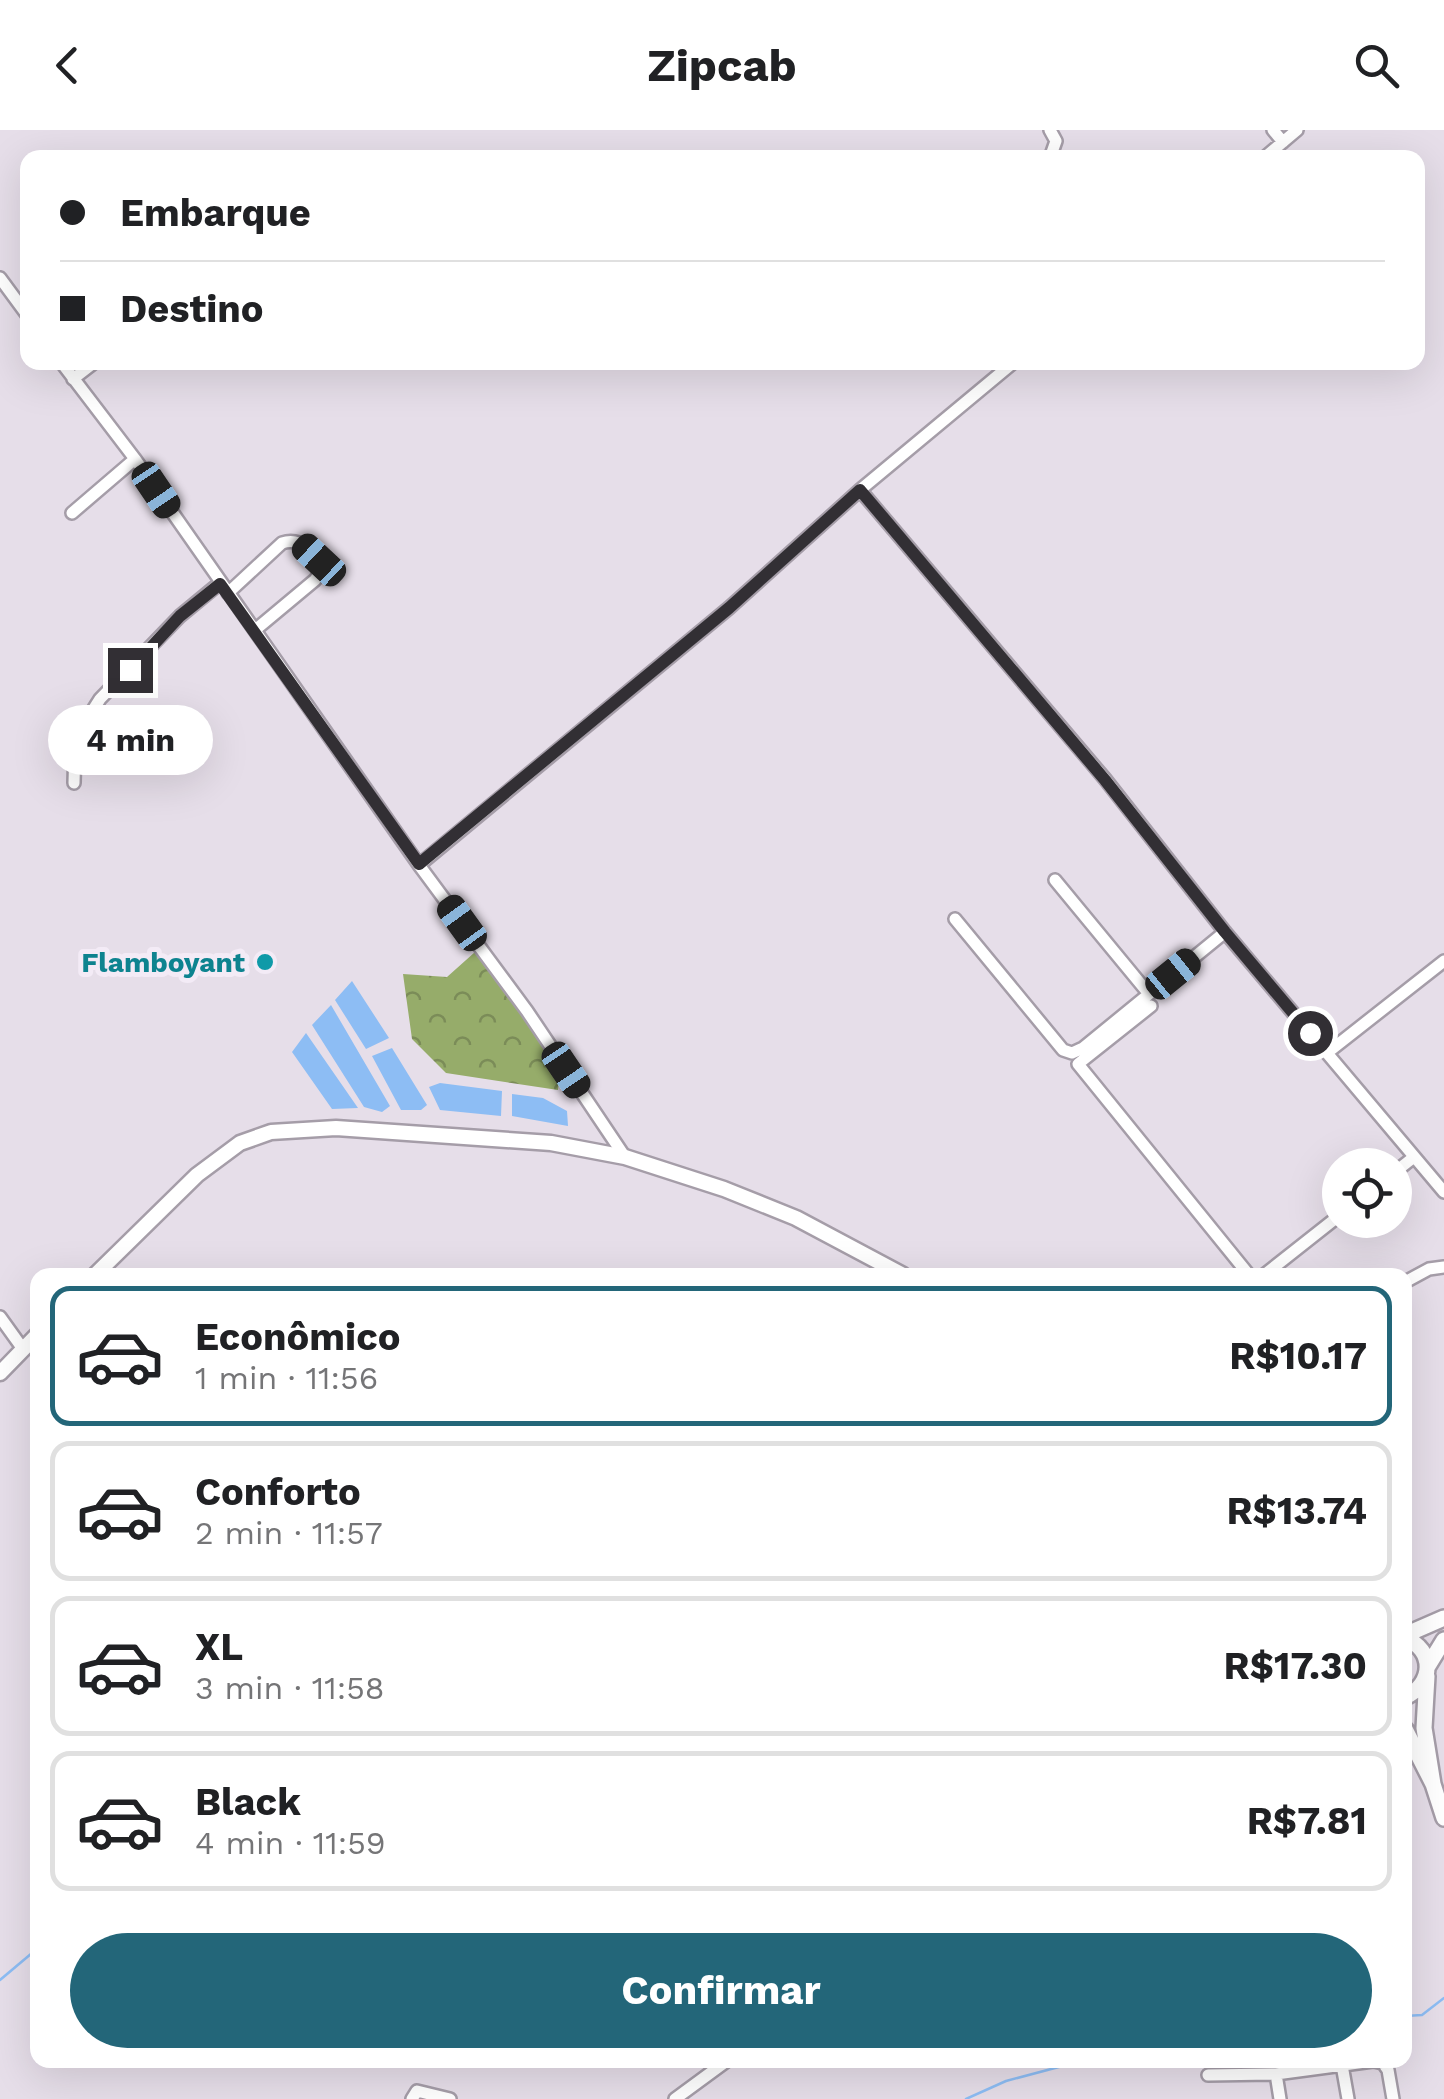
<!DOCTYPE html>
<html lang="pt">
<head>
<meta charset="utf-8">
<style>
  :root { --surface:#fff; --page:#f6f6f6; --text:#202124; --muted:#757577; --line:#e0e0e0; --accent:#236679 }
  body { margin:0; font-family:"Work Sans",sans-serif; background:var(--page); color:var(--text); height:100vh; display:flex; flex-direction:column; font-size:38px; white-space:nowrap }
  * { box-sizing:border-box; margin:0 }
  p { font-size:32px; color:var(--muted) }
  .icon { flex:none; width:55px; height:55px; fill:none; stroke:currentColor; stroke-width:2; stroke-linecap:round; stroke-linejoin:round }
  .map { position:relative; flex:1; overflow:hidden }
  .sheet { position:absolute; left:30px; top:1138px; width:1382px; height:800px; display:flex; flex-direction:column; background:var(--surface); border-radius:20px; box-shadow:0 10px 40px #0002 }
  .sheet>* { flex:none }
  .banner { position:absolute; left:20px; top:20px; width:1405px; height:220px; border-radius:20px; box-shadow:0 10px 40px #0002; display:grid; align-content:center; height:220px; padding:0 40px; background:var(--surface) }
  .buttons { position:absolute; left:1322px; top:1018px; display:grid; gap:20px }
  .buttons a { display:grid; place-items:center; width:90px; height:90px; border-radius:50%; background:var(--surface); box-shadow:0 10px 40px #0002; font-size:50px }
  .end { position:absolute; width:45px; height:45px; margin:-22px; border:12px solid #322f34; background:#fff; box-shadow:0 0 0 5px #fff }
  .from { border-radius:50% }
  .bubble { position:absolute; height:70px; border-radius:35px; background:var(--surface); box-shadow:0 10px 40px #0002; font-size:32px; font-weight:700; line-height:70px; text-align:center }
  .car { position:absolute; width:30px; height:60px; margin:-30px -15px; border-radius:12px; box-shadow:0 0 8px 2px #0007; background:linear-gradient(#222 24%,#8ab4d8 0 40%,#222 0 76%,#8ab4d8 0 86%,#222 0) }
  .banner b { display:flex; align-items:center; gap:35px; height:95px; font-size:38px }
  .banner b+b { border-top:2px solid var(--line) }
  .banner i { width:25px; height:25px; background:var(--text) }
  ul { padding:18px 0 0; list-style:none }
  li { display:flex; align-items:center; gap:30px; height:140px; margin:0 20px 15px; padding:0 20px; border:5px solid var(--line); border-radius:20px }
  li div { flex:1 }
  li b { display:block; font-size:38px }
  li em { font-style:normal; font-weight:700 }
  li.active { border-color:var(--accent) }
  li>.icon { width:90px; height:90px; stroke-width:1.5 }
  .button { display:flex; gap:20px; margin-top:auto; padding:20px 40px }
  .button a { flex:1; height:115px; border-radius:60px; background:var(--accent); color:#fff; font-size:40px; font-weight:700; line-height:115px; text-align:center }
  header { display:flex; justify-content:space-between; align-items:center; height:130px; padding:0 40px; background:var(--surface); font-size:45px; font-weight:700 }
  .map>svg:first-child { display:block }
  .forest { fill:url(#forest-crowns) }
  .water { fill:#8dbdf4 }
  .lines { fill:none; stroke-linecap:round; stroke-linejoin:round }
  .stream { stroke:#8dbdf4; stroke-width:2.5 }
  .minor-casing { stroke:#a59da8; stroke-width:16 }
  .tertiary-casing { stroke:#a59da8; stroke-width:19 }
  .secondary-casing { stroke:#a59da8; stroke-width:20 }
  .minor { stroke:#fff; stroke-width:11 }
  .tertiary { stroke:#fff; stroke-width:14 }
  .secondary { stroke:#fff; stroke-width:15 }
  .route { stroke:#322f34; stroke-width:12 }
  .culture-dot { fill:#0f9aa8; stroke:#f3ebf6; stroke-width:4 }
  .labels { text-anchor:middle; dominant-baseline:central; stroke-width:10; stroke-linejoin:round; paint-order:stroke }
  .culture-label { font-size:28px; font-weight:bold; fill:#0d838f; stroke:#f3ebf6; text-anchor:end }
</style>
</head>
<body>
<header><svg class="icon" aria-label="back" viewBox="0 0 24 24"><path d="M15 5l-7 7 7 7"/></svg>Zipcab<svg class="icon" aria-label="search" viewBox="0 0 24 24"><circle cx="10" cy="10" r="6"/><path d="M15 15l6 6"/></svg></header>
<div class="map">
<svg width="1444" height="1969" viewBox="0 0 1444 1969">
  <defs>
    <pattern id="forest-crowns" width="20" height="18" patternUnits="userSpaceOnUse" patternTransform="scale(2.5)"><rect width="20" height="18" fill="#96ac6a"/><path d="M2 6a3 3 0 1 1 6 0M12 15a3 3 0 1 1 6 0" fill="none" stroke="#7b8c58"/></pattern>
  </defs>
  <rect width="100%" height="100%" fill="#e6dee9"/>
  <path class="forest" d="M475,822L560,938L558,960L446,943L412,909L403,844L447,847Z"/>
  <path class="water" d="M352,851L389,908L366,919L335,870Z
    M331,875L390,976L382,982L364,977L312,895Z
    M306,903L358,978L332,979L292,922Z
    M392,918L427,975L421,980H401L372,926Z
    M440,953L502,961L501,986L440,980L429,957Z
    M512,964L543,968L567,981L568,996L512,986Z"/>
  <g class="lines">
    <path class="stream" d="M0,1850L38,1818
      M1405,1886L1422,1885L1444,1868
      M966,1969L1006,1951L1085,1930"/>
    <defs>
      <path id="minor" d="M1050,0L1056,11L1050,28
        M1273,0L1283,12
        M1264,28L1297,0
        M0,148L28,186
        M61,232L135,329L419,735L527,881L625,1027
        M73,249L95,232
        M860,360L1105,649L1225,802L1444,1062
        M72,383L135,329
        M228,463L282,413C300,407 318,422 322,440L315,450L255,500
        M74,653L75,616L81,599L100,569L180,486L220,453
        M419,735L729,478L860,360L1014,232
        M1055,750L1149,864
        M955,789L1063,920L1072,923L1083,918L1225,802
        M1151,876L1078,934L1249,1145
        M1327,923L1444,831
        M1395,1042L1414,1027
        M1264,1145L1340,1085
        M1405,1152L1429,1139L1444,1137
        M0,1187L23,1219
        M1342,1935L1348,1969
        M1276,1944L1280,1969
        M1208,1945L1276,1944L1373,1931L1383,1933L1388,1940L1393,1969
        M412,1969L417,1961L450,1969
        M675,1969L728,1930"/>
      <path id="tertiary" d="M95,1145L197,1045L240,1013L271,1002L336,998L551,1013L625,1027L724,1059L796,1088L903,1145
        M0,1243L38,1204"/>
      <path id="secondary" d="M1405,1505L1444,1488
        M1405,1508C1435,1520 1434,1554 1405,1567
        M1428,1536L1444,1510
        M1427,1546L1424,1598L1433,1654
        M1405,1599L1433,1654L1444,1688"/>
    </defs>
    <use href="#minor" class="minor-casing"/>
    <use href="#tertiary" class="tertiary-casing"/>
    <use href="#secondary" class="secondary-casing"/>
    <use href="#minor" class="minor"/>
    <use href="#tertiary" class="tertiary"/>
    <use href="#secondary" class="secondary"/>
  </g>
  <g class="lines">
    <path class="route" d="M130,540L180,486L220,454L419,734L729,478L860,360L1105,650L1225,802L1310,903"/>
  </g>
  <circle class="culture-dot" cx="265" cy="832" r="10"/>
  <g class="labels">
    <g class="culture-label">
      <text x="245" y="832">Flamboyant</text>
    </g>
  </g>
</svg>
<div class="buttons">
<a><svg class="icon" aria-label="locate" viewBox="0 0 24 24"><circle cx="12" cy="12" r="6"/><path d="M12 2v4M12 18v4M2 12h4M18 12h4"/></svg></a>
</div>
<i class="end from" style="left:1310px;top:903px"></i>
<i class="end" style="left:130px;top:540px"></i>
<div class="bubble" style="left:48px;top:575px;width:165px">4 min</div>
<i class="car" style="left:156px;top:360px;rotate:146deg"></i>
<i class="car" style="left:319px;top:430px;rotate:313deg"></i>
<i class="car" style="left:462px;top:793px;rotate:324deg"></i>
<i class="car" style="left:1173px;top:844px;rotate:51deg"></i>
<i class="car" style="left:566px;top:940px;rotate:146deg"></i>
<div class="banner">
<b><i class="from"></i>Embarque</b>
<b><i></i>Destino</b>
</div>
<section class="sheet">
<ul>
<li class="active"><svg class="icon" aria-label="car" viewBox="0 0 24 24"><path d="M5 17H2v-5l4-1 3-4h7l3 4 3 1v5h-3M9 17h6M6 11h13"/><circle cx="7" cy="17" r="2"/><circle cx="17" cy="17" r="2"/></svg><div><b>Econômico</b><p>1 min · 11:56</p></div><em>R$10.17</em></li>
<li><svg class="icon" aria-label="car" viewBox="0 0 24 24"><path d="M5 17H2v-5l4-1 3-4h7l3 4 3 1v5h-3M9 17h6M6 11h13"/><circle cx="7" cy="17" r="2"/><circle cx="17" cy="17" r="2"/></svg><div><b>Conforto</b><p>2 min · 11:57</p></div><em>R$13.74</em></li>
<li><svg class="icon" aria-label="car" viewBox="0 0 24 24"><path d="M5 17H2v-5l4-1 3-4h7l3 4 3 1v5h-3M9 17h6M6 11h13"/><circle cx="7" cy="17" r="2"/><circle cx="17" cy="17" r="2"/></svg><div><b>XL</b><p>3 min · 11:58</p></div><em>R$17.30</em></li>
<li><svg class="icon" aria-label="car" viewBox="0 0 24 24"><path d="M5 17H2v-5l4-1 3-4h7l3 4 3 1v5h-3M9 17h6M6 11h13"/><circle cx="7" cy="17" r="2"/><circle cx="17" cy="17" r="2"/></svg><div><b>Black</b><p>4 min · 11:59</p></div><em>R$7.81</em></li>
</ul>
<div class="button"><a>Confirmar</a></div>
</section>
</div>
</body>
</html>
